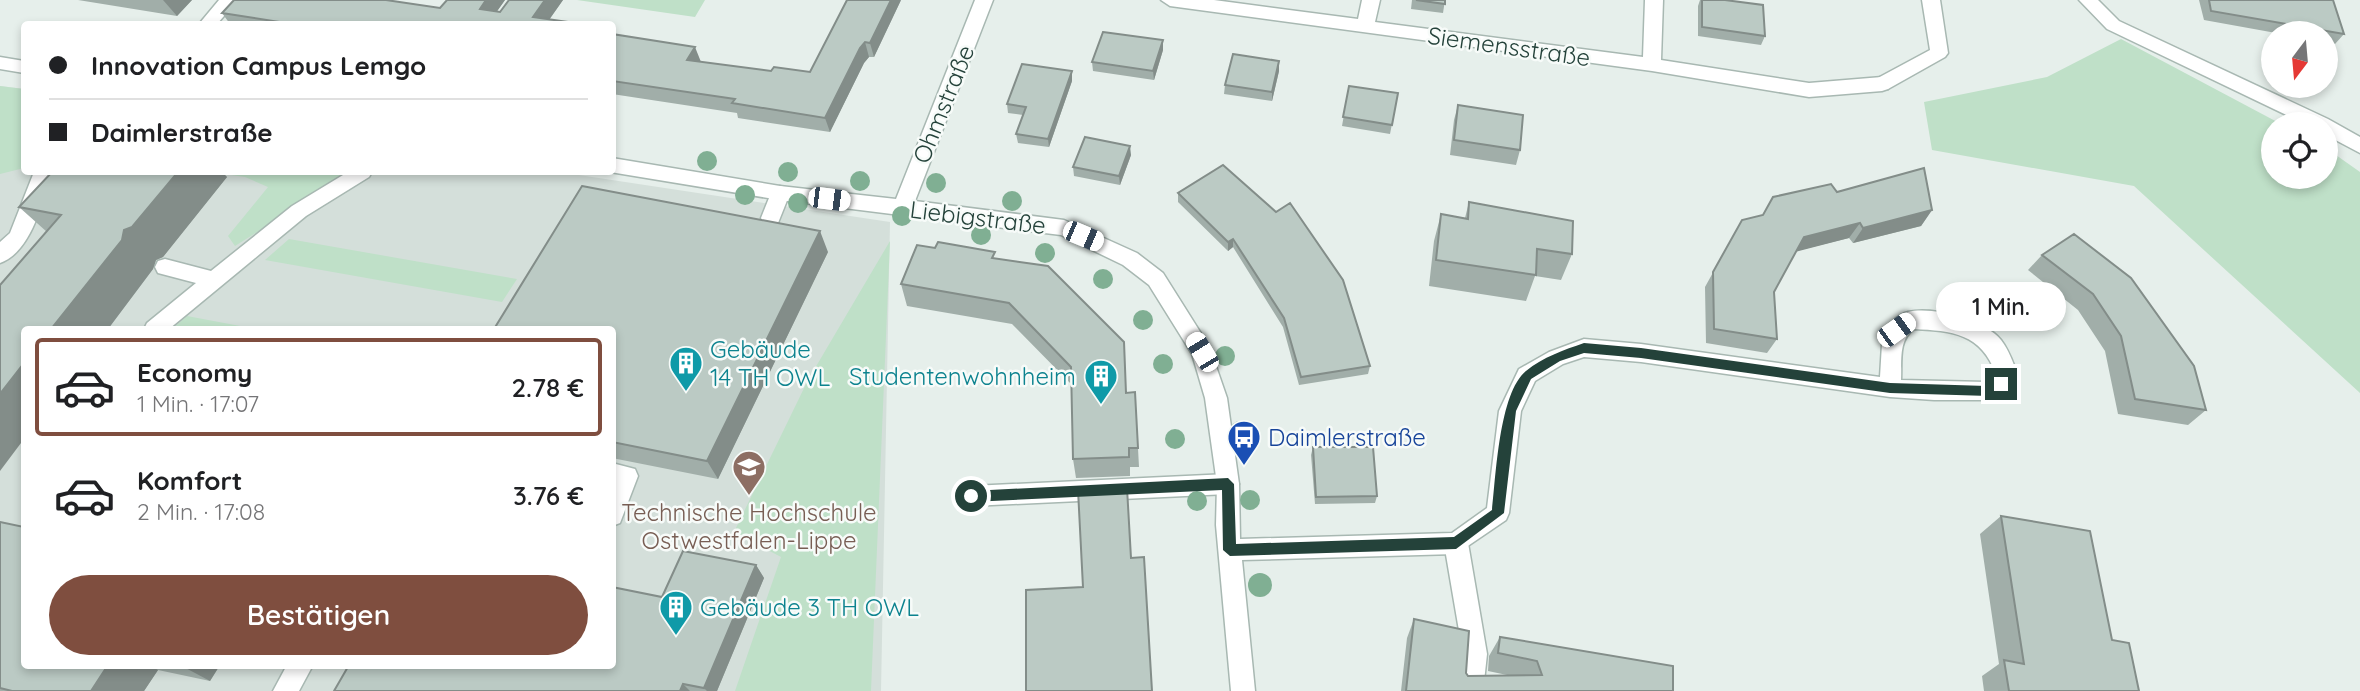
<!DOCTYPE html>
<html lang="de">
<head>
<meta charset="utf-8">
<style>
  :root { --surface:#fff; --page:#f2f2f2; --text:#202124; --muted:#757577; --line:#e0e0e0; --accent:#7f4e3f }
  body { margin:0; font-family:Quicksand,sans-serif; background:var(--page); color:var(--text); height:100vh; display:flex; flex-direction:column; font-size:26px; white-space:nowrap }
  * { box-sizing:border-box; margin:0 }
  p { font-size:23px; color:var(--muted) }
  .icon { flex:none; width:38px; height:38px; fill:none; stroke:currentColor; stroke-width:2; stroke-linecap:round; stroke-linejoin:round }
  .map { position:relative; flex:1; overflow:hidden }
  .details { position:absolute; left:21px; top:326px; width:595px; height:343px; display:flex; flex-direction:column; background:var(--surface); border-radius:7px; box-shadow:0 4px 10px #0003 }
  .details>* { flex:none }
  .top-card { position:absolute; left:21px; top:21px; width:595px; height:154px; border-radius:7px; box-shadow:0 4px 10px #0003; display:grid; align-content:center; height:154px; padding:0 28px; background:var(--surface) }
  .needle { width:46px; rotate:196deg }
  .tools { position:absolute; left:2261px; top:21px; display:grid; gap:14px }
  .tools a { display:grid; place-items:center; width:77px; height:77px; border-radius:50%; background:var(--surface); box-shadow:0 4px 10px #0003; font-size:35px }
  .end { position:absolute; width:32px; height:32px; margin:-16px; border:9px solid #24423a; background:#fff; box-shadow:0 0 0 4px #fff }
  .from { border-radius:50% }
  .bubble { position:absolute; height:49px; border-radius:24px; background:var(--surface); box-shadow:0 4px 10px #0003; font-size:23px; font-weight:600; line-height:49px; text-align:center }
  .car { position:absolute; width:21px; height:42px; margin:-21px -10px; border-radius:9px; box-shadow:0 0 5px 2px #0007; background:linear-gradient(#fff 24%,#345 0 40%,#fff 0 76%,#345 0 86%,#fff 0) }
  .top-card b { display:flex; align-items:center; gap:24px; height:66px; font-size:26px }
  .top-card b+b { border-top:2px solid var(--line) }
  .top-card i { width:18px; height:18px; background:var(--text) }
  ul { padding:12px 0 0; list-style:none }
  li { display:flex; align-items:center; gap:21px; height:98px; margin:0 14px 10px; padding:0 14px; border:4px solid transparent; border-radius:7px }
  li div { flex:1 }
  li b { display:block; font-size:26px }
  li em { font-style:normal; font-weight:600 }
  li.on { border-color:var(--accent) }
  li>.icon { width:63px; height:63px; stroke-width:1.5 }
  .primary-button { display:flex; gap:14px; margin-top:auto; padding:14px 28px }
  .primary-button a { flex:1; height:80px; border-radius:42px; background:var(--accent); color:#fff; font-size:28px; font-weight:600; line-height:80px; text-align:center }
  .map>svg:first-child { display:block }
  .built { fill:#d4dfda; fill-rule:evenodd }
  .green { fill:#bfe0c8 }
  .lines { fill:none; stroke-linecap:round; stroke-linejoin:round }
  .lane-casing { stroke:#a8b8b2; stroke-width:3 }
  .street-casing { stroke:#a8b8b2; stroke-width:3 }
  .lane { fill:#fff; fill-rule:evenodd }
  .street { fill:#fff; fill-rule:evenodd }
  .tree { fill:#80af93 }
  .wall { fill:#a1aea9 }
  .shaded-wall { fill:#838d89 }
  .building { fill:#bbcac4; stroke:#838d89; stroke-width:2 }
  .route { fill:#24423a }
  .labels { text-anchor:middle; dominant-baseline:central; stroke-width:5; stroke-linejoin:round; paint-order:stroke }
  .street-label { font-size:24px; fill:#24423a; stroke:#f7fbf9 }
  .culture-label { font-size:24px; fill:#0d838f; stroke:#f7fbf9; text-anchor:start }
  .transit-label { font-size:24px; fill:#164399; stroke:#f7fbf9; text-anchor:start }
  .education-label { font-size:24px; fill:#785e54; stroke:#f7fbf9 }
</style>
</head>
<body>
<div class="map">
<svg width="2360" height="691" viewBox="0 0 2360 691">
  <rect width="100%" height="100%" fill="#e6efeb"/>
  <path class="built" d="M0,86L24,89V172H559L890,222L881,691H0ZM24,329H612V665H24Z"/>
  <path class="green" d="M577,0H705L695,17Z
    M2121,39L2281,124H2273V177H2326V148L2360,172V393L2134,186L1932,150L1924,102L2047,77Z
    M0,86L24,89V168L0,174Z
    M210,172H345L339,180L235,246L228,236L268,187L245,177Z
    M289,239L517,279L502,302L265,260Z
    M890,241L871,691H735L781,557L734,532L808,380Z
    M187,316L256,329H172Z"/>
  <g class="lines">
    <defs>
      <path id="lane" d="M219,0H238L217,24H199Z
        M1922,0H1940L1948,53L1945,57L1888,89H1876L1873,84L1876,79L1930,50Z
        M34,172H54C42,200 32,252 0,263V242L10,233Z
        M348,172H372L369,177L306,216L169,329H144L147,323L196,283L158,273L155,267L158,261L165,259L211,271L292,206Z
        M780,186L787,188L790,193L778,223L771,226L764,223L761,218L773,188Z
        M612,463L635,469L638,476L620,523L612,526Z
        M1228,474L1236,477L1239,484L1236,491L1228,494L971,506L963,503L960,496L963,489L971,486Z
        M1456,532L1464,536L1468,543L1487,654L1483,691H1459L1463,654L1444,543L1448,536Z
        M287,665H313L299,691H273Z"/>
      <path id="street" d="M975,0H993L915,201L1064,220L1137,253L1163,273L1209,346L1227,398L1239,484L1240,539L1452,533L1487,508L1499,411L1519,369L1549,352L1584,339L1641,344L1880,377L1882,344L1889,324C1894,320 1900,314 1908,312C1932,306 1985,320 2001,340C2009,350 2013,363 2018,375L2009,390L1989,400H1934L1890,397L1641,362L1584,357L1563,364L1535,381L1521,411L1509,513L1506,520L1456,554L1242,560L1255,691H1231L1216,525L1217,484L1205,398L1192,354L1149,285L1123,265L1061,235L780,200L610,172H612V158L780,186L896,199ZM1914,329C1952,331 1981,333 1996,374L1986,382L1901,380C1902,362 1898,340 1914,329Z
        M1161,0H1214L1358,19L1362,0H1380L1375,22L1643,57L1645,0H1663L1661,60L1809,83L1882,77L1888,79L1891,84L1888,89L1882,91L1809,97L1652,71L1170,6Z
        M2079,0H2098L2119,21L2328,119L2360,137V153L2326,135V124H2305L2107,29Z
        M0,57L24,61V73L0,69Z"/>
    </defs>
    <use href="#lane" class="lane-casing"/>
    <use href="#street" class="street-casing"/>
    <use href="#lane" class="lane"/>
    <use href="#street" class="street"/>
  </g>
  <g class="tree">
    <circle cx="707" cy="161" r="10"/>
    <circle cx="788" cy="172" r="10"/>
    <circle cx="860" cy="181" r="10"/>
    <circle cx="936" cy="183" r="10"/>
    <circle cx="745" cy="195" r="10"/>
    <circle cx="1012" cy="201" r="10"/>
    <circle cx="798" cy="203" r="10"/>
    <circle cx="902" cy="216" r="10"/>
    <circle cx="981" cy="235" r="10"/>
    <circle cx="1045" cy="253" r="10"/>
    <circle cx="1103" cy="279" r="10"/>
    <circle cx="1143" cy="320" r="10"/>
    <circle cx="1225" cy="356" r="10"/>
    <circle cx="1163" cy="364" r="10"/>
    <circle cx="1240" cy="431" r="10"/>
    <circle cx="1175" cy="439" r="10"/>
    <circle cx="1250" cy="500" r="10"/>
    <circle cx="1197" cy="501" r="10"/>
    <circle cx="1260" cy="585" r="12"/>
  </g>
  <path class="wall" d="M78,0H192L177,16Z
    M505,0L497,11L500,12L509,0H563L549,20L582,24H230L222,13L440,8Z
    M901,0L874,57H869L864,63L830,132L738,118L737,113L612,94V34L700,62L771,71L810,72Z
    M1412,0H1445L1443,13L1411,9Z
    M1700,0H1725L1765,36L1761,45L1698,36V6Z
    M2199,0H2333L2344,34L2335,44L2326,42V33H2276L2204,20Z
    M1163,40V50L1154,80L1093,71L1092,62Z
    M1279,61V71L1272,101L1224,94L1225,85Z
    M1072,81L1049,147L1018,143L1016,134L1023,115L1008,113L1007,104Z
    M1349,86L1398,93L1390,134L1342,126Z
    M1458,105L1520,150L1516,165L1450,155L1454,120Z
    M1131,155L1120,185L1074,176L1073,167Z
    M1223,165L1370,366L1368,374L1299,385L1283,327L1233,247L1228,251L1178,202V193Z
    M52,172H222L227,177L163,257L156,260L153,269L108,329H24L47,232L19,207Z
    M1837,192L1932,210L1921,226L1853,243L1849,238L1796,251L1774,292L1777,339L1767,353L1706,343L1705,287L1742,220L1763,215Z
    M1469,202L1572,254L1561,280L1535,276L1526,301L1429,286L1434,241L1441,214L1465,218Z
    M2074,234L2206,410L2188,425L2118,414L2105,351L2078,310L2028,270L2042,255Z
    M828,252L718,479L612,458V329Z
    M996,259L1127,393L1135,392L1139,467H1130V476L1076,478L1073,459L1072,385L1012,324L907,306L901,284Z
    M1313,447L1377,496L1375,503L1315,504L1311,455Z
    M2001,516L2112,640L2139,691H1984L1982,676L1999,664L1980,534Z
    M0,522L24,665H220L210,681L158,670L144,691H0Z
    M756,565L764,578L717,691H334L662,597Z
    M1414,619L1468,676L1507,675L1488,671L1489,656L1500,637L1673,691H1401L1407,638Z"/>
  <path class="shaded-wall" d="M163,0H192L177,16Z
    M486,0H505L488,24L480,9Z
    M545,0H563L546,24L533,17Z
    M891,0H901L874,57L870,43Z
    M1163,40V50L1154,80L1153,71Z
    M865,42L869,57L864,63L830,132L825,118L860,48Z
    M695,47L701,62L687,60Z
    M1279,61V71L1272,101V92Z
    M1072,71V81L1049,147L1048,139Z
    M1130,146L1131,155L1120,185L1119,176Z
    M178,172H222L227,177L163,257L156,260L153,269L108,329H51L124,230Z
    M1932,210L1921,226L1853,243L1863,228Z
    M1860,223L1849,238L1795,252L1804,237Z
    M820,231L828,252L718,479L707,461Z
    M1233,239V247L1228,251V242Z
    M24,363V439L0,471V394Z
    M756,565L764,578L717,691H707L704,688Z
    M108,665H150L158,670L144,691H91Z
    M180,665H220L210,681Z
    M683,684L690,691H680Z"/>
  <path class="building" d="M234,0H386L440,8L447,0H486L480,9L500,12L509,0H545L533,17L582,24H292L222,13Z
    M847,0H891L870,43L865,42L860,48L825,118L732,103L735,99L612,81V34L695,47L687,60L771,71L774,67L810,72Z
    M1416,0H1445V4Z
    M1702,0H1725L1763,5L1765,36L1702,27Z
    M2209,0H2333L2344,34L2211,11Z
    M1103,32L1163,40L1153,71L1092,62Z
    M1233,54L1279,61L1272,92L1225,85Z
    M1022,64L1072,71L1048,139L1016,134L1026,107L1007,104Z
    M1349,86L1398,93L1392,125L1343,117Z
    M1458,105L1523,115L1520,150L1454,140Z
    M1085,137L1130,146L1119,176L1073,167Z
    M1223,165L1276,212L1290,203L1343,280L1370,366L1301,377L1284,318L1233,239L1228,242L1178,193Z
    M1924,168L1932,210L1863,228L1860,223L1804,237L1774,292L1777,339L1714,329L1713,272L1742,220L1763,215L1773,197L1831,184L1837,192Z
    M52,172H178L132,227L124,230L122,240L51,329H24V363L0,394V285L61,215L19,207Z
    M582,186L820,231L707,461L612,442V329H494Z
    M1469,202L1573,221L1572,254L1537,249L1536,275L1436,260L1441,214L1468,219Z
    M2074,234L2131,278L2194,366L2206,410L2135,399L2121,336L2093,294L2042,255Z
    M938,242L995,252L992,258L1048,266L1124,342L1126,393L1135,392L1138,448H1129V457L1073,459L1071,367L1009,303L901,284L917,245L935,248Z
    M1313,447H1373L1377,496L1316,497Z
    M1127,488L1131,558L1144,557L1152,691H1026V590L1083,587L1078,490Z
    M2001,516L2090,531L2112,640L2129,643L2139,691H2009L2004,660L2024,664Z
    M0,522L24,527V665H108L91,691H12L0,688Z
    M683,551L756,565L704,688L683,684L680,691H334L349,665H612V587L662,597Z
    M1414,619L1469,631L1466,673L1468,676L1542,675L1537,661L1498,653L1500,637L1673,666V691H1406Z"/>
  <path class="route" d="M1584,343L1641,348L1890,383L1987,386L2001,379L2007,384L1989,396L1890,393L1641,358L1584,353L1560,361L1531,379L1516,411L1504,513L1456,549L1230,556L1223,550L1222,490L971,502L965,496L971,491L1228,478L1234,484L1236,544L1454,537L1492,510C1496,476 1499,393 1526,371C1543,357 1564,350 1584,343Z"/>
  <defs>
    <symbol id="building-pin" viewBox="-11 -11 22 30"><path d="M0 17L-7.5 6A9.5 9.5 0 1 1 7.5 6Z" fill="#0f9aa8" stroke="#f7fbf9"/><path d="M-4-6H4V6H1V3H-1V6H-4ZM-2.5-4.3h1.7v1.8h-1.7ZM.8-4.3h1.7v1.8H.8ZM-2.5-1h1.7V.8h-1.7ZM.8-1h1.7V.8H.8Z" fill="#fff"/></symbol>
    <symbol id="bus-pin" viewBox="-11 -11 22 30"><path d="M0 17L-7.5 6A9.5 9.5 0 1 1 7.5 6Z" fill="#1a4fb4" stroke="#f7fbf9"/><path d="M-5-6H5V4H4V6H2V4H-2V6H-4V4H-5ZM-3.5-4V0h7V-4ZM-3.5 1.2v1.5H-2V1.2ZM2 1.2v1.5H3.5V1.2Z" fill="#fff"/></symbol>
    <symbol id="university-pin" viewBox="-11 -11 22 30"><path d="M0 17L-7.5 6A9.5 9.5 0 1 1 7.5 6Z" fill="#8d6e63" stroke="#f7fbf9"/><path d="M0-5L7-2L0 1L-7-2ZM-4 1L0 2.5L4 1V4Q0 6-4 4Z" fill="#fff"/></symbol>
  </defs>
  <g fill-rule="evenodd">
    <use href="#building-pin" x="667" y="344" width="38" height="52"/>
    <use href="#building-pin" x="1082" y="357" width="38" height="52"/>
    <use href="#bus-pin" x="1225" y="418" width="38" height="52"/>
    <use href="#university-pin" x="730" y="448" width="38" height="52"/>
    <use href="#building-pin" x="657" y="588" width="38" height="52"/>
  </g>
  <g class="labels">
    <g class="street-label">
      <text transform="translate(1509 46) rotate(8)">Siemensstraße</text>
      <text transform="translate(943 104) rotate(-68)">Ohmstraße</text>
      <text transform="translate(978 217) rotate(7)">Liebigstraße</text>
    </g>
    <g class="culture-label">
      <text x="710" y="349">Gebäude<tspan x="710" dy="28">14 TH OWL</tspan></text>
      <text x="1076" y="376" text-anchor="end">Studentenwohnheim</text>
      <text x="700" y="607">Gebäude 3 TH OWL</text>
    </g>
    <g class="transit-label">
      <text x="1268" y="437">Daimlerstraße</text>
    </g>
    <g class="education-label">
      <text x="749" y="512">Technische Hochschule<tspan x="749" dy="28">Ostwestfalen-Lippe</tspan></text>
    </g>
  </g>
</svg>
<div class="tools">
<a><svg class="needle" viewBox="-14 -14 28 28"><path d="M0-13l5 13h-10z" fill="#e53935"/><path d="M0 13l5-13h-10z" fill="#757577"/></svg></a>
<a><svg class="icon" aria-label="locate" viewBox="0 0 24 24"><circle cx="12" cy="12" r="6"/><path d="M12 2v4M12 18v4M2 12h4M18 12h4"/></svg></a>
</div>
<i class="end from" style="left:971px;top:496px"></i>
<i class="end" style="left:2001px;top:384px"></i>
<div class="bubble" style="left:1936px;top:282px;width:130px">1 Min.</div>
<i class="car" style="left:829px;top:199px;rotate:97deg"></i>
<i class="car" style="left:1083px;top:236px;rotate:113deg"></i>
<i class="car" style="left:1896px;top:330px;rotate:54deg"></i>
<i class="car" style="left:1202px;top:352px;rotate:329deg"></i>
<div class="top-card">
<b><i class="from"></i>Innovation Campus Lemgo</b>
<b><i></i>Daimlerstraße</b>
</div>
<section class="details">
<ul>
<li class="on"><svg class="icon" aria-label="car" viewBox="0 0 24 24"><path d="M5 17H2v-5l4-1 3-4h7l3 4 3 1v5h-3M9 17h6M6 11h13"/><circle cx="7" cy="17" r="2"/><circle cx="17" cy="17" r="2"/></svg><div><b>Economy</b><p>1 Min. · 17:07</p></div><em>2.78 €</em></li>
<li><svg class="icon" aria-label="car" viewBox="0 0 24 24"><path d="M5 17H2v-5l4-1 3-4h7l3 4 3 1v5h-3M9 17h6M6 11h13"/><circle cx="7" cy="17" r="2"/><circle cx="17" cy="17" r="2"/></svg><div><b>Komfort</b><p>2 Min. · 17:08</p></div><em>3.76 €</em></li>
</ul>
<div class="primary-button"><a>Bestätigen</a></div>
</section>
</div>
</body>
</html>
